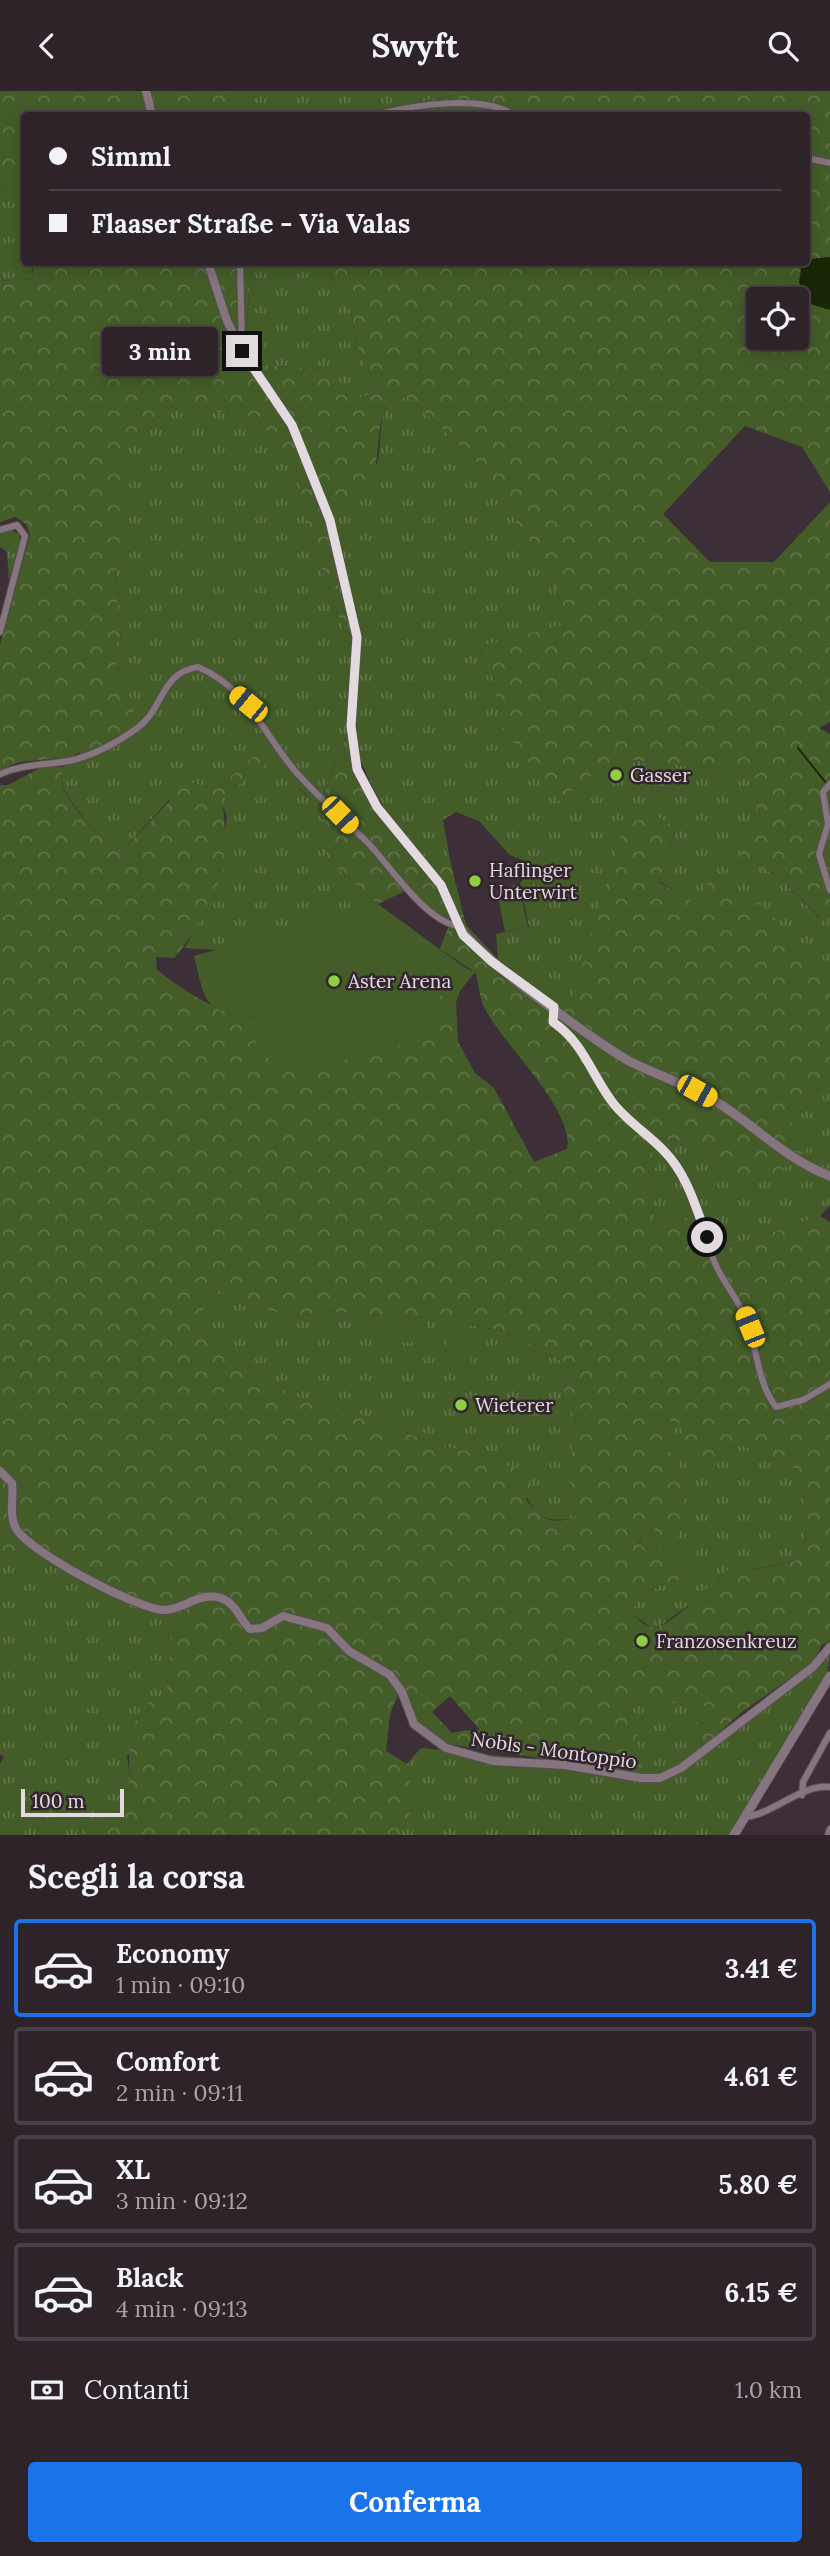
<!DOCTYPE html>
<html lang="it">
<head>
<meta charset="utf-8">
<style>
  :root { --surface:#2d2329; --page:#392f35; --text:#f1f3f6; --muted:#a7a4a8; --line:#484046; --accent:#1a73e8 }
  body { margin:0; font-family:Lora,serif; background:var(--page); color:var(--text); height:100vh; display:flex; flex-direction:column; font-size:26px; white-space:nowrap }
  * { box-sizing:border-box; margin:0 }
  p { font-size:23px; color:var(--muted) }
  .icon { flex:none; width:38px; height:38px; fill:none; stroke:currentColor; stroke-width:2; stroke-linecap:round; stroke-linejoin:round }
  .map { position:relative; height:1744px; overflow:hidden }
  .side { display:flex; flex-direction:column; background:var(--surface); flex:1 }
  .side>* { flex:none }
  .hud { position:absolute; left:21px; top:21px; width:789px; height:154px; border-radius:7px; box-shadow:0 4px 18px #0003,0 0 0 2px var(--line); display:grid; align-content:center; height:154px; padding:0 28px; background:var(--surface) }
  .fabs { position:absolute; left:746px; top:196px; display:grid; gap:14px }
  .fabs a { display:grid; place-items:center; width:63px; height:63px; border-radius:7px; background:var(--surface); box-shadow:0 4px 18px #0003,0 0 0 2px var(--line); font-size:35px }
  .scale { position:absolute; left:21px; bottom:18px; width:103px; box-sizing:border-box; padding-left:7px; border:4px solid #e3dadf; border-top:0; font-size:19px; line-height:24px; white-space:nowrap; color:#e3dadf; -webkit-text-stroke:5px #32252d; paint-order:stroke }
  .end { position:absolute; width:32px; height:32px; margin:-16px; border:9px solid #e3dadf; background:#111; box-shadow:0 0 0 4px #111 }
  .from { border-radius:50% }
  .bubble { position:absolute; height:49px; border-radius:7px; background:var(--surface); box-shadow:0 4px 18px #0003,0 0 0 2px var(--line); font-size:23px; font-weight:700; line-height:49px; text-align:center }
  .car { position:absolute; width:21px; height:42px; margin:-21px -10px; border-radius:9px; box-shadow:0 0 5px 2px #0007; background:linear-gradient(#f5c518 24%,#345 0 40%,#f5c518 0 76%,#345 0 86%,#f5c518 0) }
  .hud b { display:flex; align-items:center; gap:24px; height:66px; font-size:26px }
  .hud b+b { border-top:2px solid var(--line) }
  .hud i { width:18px; height:18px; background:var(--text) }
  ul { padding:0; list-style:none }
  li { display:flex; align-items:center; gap:21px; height:98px; margin:0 14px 10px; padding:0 14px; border:4px solid var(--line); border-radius:7px }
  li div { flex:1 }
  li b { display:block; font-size:26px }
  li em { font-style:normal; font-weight:700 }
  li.on { border-color:var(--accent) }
  li>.icon { width:63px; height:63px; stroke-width:1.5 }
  h2 { padding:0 28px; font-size:32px; line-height:84px }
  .pay { display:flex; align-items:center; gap:18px; height:77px; padding:0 28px; font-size:26px }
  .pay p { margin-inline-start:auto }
  .action { display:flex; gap:14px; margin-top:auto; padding:14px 28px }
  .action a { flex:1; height:80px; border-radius:7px; background:var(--accent); color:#fff; font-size:28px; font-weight:700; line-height:80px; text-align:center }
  header { display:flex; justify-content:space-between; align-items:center; height:91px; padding:0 28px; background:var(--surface); font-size:32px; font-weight:700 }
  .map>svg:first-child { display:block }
  .grass { fill:url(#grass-tufts) }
  .forest { fill:url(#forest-crowns); fill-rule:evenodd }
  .garden { fill:#445d28 }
  .water { fill:#182706 }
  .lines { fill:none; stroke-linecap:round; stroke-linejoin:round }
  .stream { stroke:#182706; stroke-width:2 }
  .minor-casing { stroke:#594e54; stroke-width:8 }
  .tertiary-casing { stroke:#594e54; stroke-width:10 }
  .secondary-casing { stroke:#594e54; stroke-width:10 }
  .minor { stroke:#85757e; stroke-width:6 }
  .tertiary { stroke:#85757e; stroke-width:8 }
  .secondary { stroke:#85757e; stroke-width:9 }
  .route { stroke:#e3dadf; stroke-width:9 }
  .poi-dot { fill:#8fcd42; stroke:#32252d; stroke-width:2.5 }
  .labels { text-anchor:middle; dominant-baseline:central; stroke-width:5; stroke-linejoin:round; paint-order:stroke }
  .poi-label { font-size:19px; fill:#e3dadf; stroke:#32252d; text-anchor:start }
  .street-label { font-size:19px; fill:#e3dadf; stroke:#32252d }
</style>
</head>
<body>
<header><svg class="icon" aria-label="back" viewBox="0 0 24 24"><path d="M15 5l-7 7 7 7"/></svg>Swyft<svg class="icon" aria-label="search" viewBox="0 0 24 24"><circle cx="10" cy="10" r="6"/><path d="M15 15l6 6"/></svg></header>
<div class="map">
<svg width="830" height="1744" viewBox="0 0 830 1744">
  <defs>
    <pattern id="grass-tufts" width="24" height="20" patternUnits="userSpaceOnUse" patternTransform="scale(1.75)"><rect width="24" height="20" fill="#445d28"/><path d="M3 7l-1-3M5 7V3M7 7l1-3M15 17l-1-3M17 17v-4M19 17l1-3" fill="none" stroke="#5f7447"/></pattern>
    <pattern id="forest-crowns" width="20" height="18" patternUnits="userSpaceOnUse" patternTransform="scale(1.75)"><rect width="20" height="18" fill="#445d28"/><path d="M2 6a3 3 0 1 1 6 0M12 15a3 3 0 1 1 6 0" fill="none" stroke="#5f7447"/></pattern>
  </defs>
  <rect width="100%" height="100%" fill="#3c2f37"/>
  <path class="grass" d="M222,0H479L346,24H236Z
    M0,94L24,100V172H32V188L0,190Z
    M251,172H314L350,217L358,260L382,302L360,307L323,278L261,274L246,246Z
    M396,306L411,308L477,371L544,472L570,532L559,710L615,667L747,682L758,710L751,739L738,769L776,783L819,826L825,814L830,819V887L764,817L710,785L699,815L659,790L676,738L569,915H561L498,868L496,843L529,836L520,793L527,781L522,769L510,764L479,730L456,721L443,729L450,769H431C382,729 371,694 348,639L319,715L327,768L378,813L217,859L185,857L224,777L223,749L227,726L220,708L269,670L313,710L264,657L216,698L193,692L167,711L120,762C101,746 29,683 79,663L133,615L110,557L121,549L115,486L122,450V351L175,314L256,327L295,373L310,444L344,540L348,541L323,427C336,419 372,385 377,372C384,350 375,319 396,306Z
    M10,438L19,443L21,454L9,489L7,461L0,456V443Z
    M830,988V1114L820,1125L716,1161L685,1125L656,1130L642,1086L656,1076L647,1049L658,1047L705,1056L732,1082L786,1025Z
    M219,1199L245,1215L298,1225L324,1220L427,1227L505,1240L566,1272L563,1314L576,1325L569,1390L576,1426C534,1438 527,1409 516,1376L497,1374L482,1363L440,1355L354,1321L292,1305L203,1243V1209Z
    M666,1327L679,1332L712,1370L727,1354L744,1355L794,1377C805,1408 814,1440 796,1470L719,1485L705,1502L660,1535L651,1536L633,1524L636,1505L669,1491L689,1487L638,1453L651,1435L681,1418L687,1401L677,1383L680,1371L662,1352Z
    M15,1460L102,1496L176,1521L165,1608L127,1665L133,1704L117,1721L88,1726L80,1744H0V1673L4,1666L0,1663V1470Z
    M830,1564L827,1583L730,1744H400L414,1713L407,1673L421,1657L574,1672L642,1683L631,1607L707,1615L694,1635L705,1661Z"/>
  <path class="forest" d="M0,0H222L236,24H24V100L0,94Z
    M479,0H830V166L811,168L801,177L811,213L830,219V401L802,356L745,335L663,423L710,471H774L830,411V631L819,637L830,643V819L825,815L820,826L776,783L737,769L751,739L758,710L746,682L615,667L559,710L503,638L485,554L570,532L544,472L477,371L411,308L396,306C370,321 386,377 365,402C355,414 336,418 323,427L349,541L344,540L310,444L295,373L256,327L175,314L122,351V450L115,486L121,549L110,557L133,615L134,635C127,640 120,648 112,652C100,657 82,658 71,666C38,694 101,745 120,762L181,698L193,692L216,698L264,657L270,656L317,707L314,710L269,671L220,708C226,714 226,767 224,777C220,796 188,854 174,867L156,866L157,879C188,902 218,923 256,927L440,923V903L456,912L458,951L475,982L494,997L534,1071L567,1058C575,1019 502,952 485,918C479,907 479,892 475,881L440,858L449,834L407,799L378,813L327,768L319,716L348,639L355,680L380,714L431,769H450L466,834L498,868L561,915H570L624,734L654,723L676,737L659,791L699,814L710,785L764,816L830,887V988L786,1025L808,1056L772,1089L732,1082L705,1056L658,1047L648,1049L656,1076L642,1086L656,1130L685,1125L716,1161L820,1125L830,1131V1550L822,1554L813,1571L742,1621L703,1656L694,1635L706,1615L631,1608L643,1683L428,1650L408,1630L398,1604L390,1623L386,1660L407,1673L414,1713L400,1744H80L88,1726L117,1721L133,1704C127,1668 124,1636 151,1608H165L176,1521L136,1516L102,1496L15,1460L0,1470V694H8L42,676H65L66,672L61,667L19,671L0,679V553L30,444L26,433L16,426L0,431V190L32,188L33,172H251L246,246L261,274L323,278L361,307L382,302L358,260L350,217L314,172H807V24H346ZM758,208H796V247H758ZM219,1199L245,1215L298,1225L324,1220L427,1227L505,1240L566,1272L563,1315L576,1325L569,1390L576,1426C550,1434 544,1429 526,1409L533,1395L516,1376L497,1374L482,1363L440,1355L354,1321L292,1305L203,1243V1209ZM666,1328L679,1332L692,1371H712L728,1354L744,1355L794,1377C805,1408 814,1440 796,1470L753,1479L750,1472C739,1475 729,1477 720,1484C707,1495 669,1540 651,1536C645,1535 638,1528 633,1524L636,1505L669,1491L689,1487L692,1481L666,1458L648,1460L638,1452L651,1435L663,1451L676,1448L685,1431L681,1418L687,1401L677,1383L680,1371L662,1352ZM450,1605L479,1638L475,1642L467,1639L452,1642L432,1621Z"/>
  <path class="garden" d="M518,793L528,836L505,841L497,800Z
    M378,813L464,876L475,881L460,900L456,912L440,903V923L434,940C402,957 312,983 277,972C269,970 262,961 256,955V927C203,920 206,914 194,865Z
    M379,1228H426V1251L377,1252Z
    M444,1230L468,1233L471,1274L448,1276Z"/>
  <path class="water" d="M830,166V219L811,213L799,192L801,177L812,168Z"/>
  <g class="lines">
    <path class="stream" d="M798,657L826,692"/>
    <defs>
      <path id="minor" d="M376,24C412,14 482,3 514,24
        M807,67L830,72
        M240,172L242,257
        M0,439L17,434L25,445L0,541
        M0,683C23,673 44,674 69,670C95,664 115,653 136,638C165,618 159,582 198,576C248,597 264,644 296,681C318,706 345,729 369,753C390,775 427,832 459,835
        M830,693L823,701L828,733L819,763L830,799
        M554,916L553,931C583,952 592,984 613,1012C628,1031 652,1044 667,1063C693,1096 699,1133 714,1170C722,1190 737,1206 745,1226C758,1256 756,1290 776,1316L803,1309L830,1293
        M802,1704L803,1691L830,1642
        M745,1726C774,1723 801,1693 830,1696
        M828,1744L830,1738"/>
      <path id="tertiary" d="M146,0L152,24
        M208,172L227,230L242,260L292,334L329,429L357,546L351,635L357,679L377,716L441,794L459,835
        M0,1380L12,1392C14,1406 8,1426 17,1439C32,1462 138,1519 165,1519C185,1518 200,1500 221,1507C236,1512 240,1529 250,1538L262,1537L283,1525L327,1537L349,1560L390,1584L402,1601L414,1633L446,1657L493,1670L565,1674L641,1687H660L681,1677L813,1576L830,1556"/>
      <path id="secondary" d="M459,835C471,861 603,957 633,972C660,985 689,995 715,1010C755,1034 785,1068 830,1085
        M734,1744L830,1585"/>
    </defs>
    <use href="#minor" class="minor-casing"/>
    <use href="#tertiary" class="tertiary-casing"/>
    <use href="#secondary" class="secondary-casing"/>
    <use href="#minor" class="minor"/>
    <use href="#tertiary" class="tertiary"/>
    <use href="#secondary" class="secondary"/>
  </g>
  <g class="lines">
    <path class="route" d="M242,260L292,334L330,429L357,546L351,635L357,678L377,716L441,794L463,844L491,870L554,916L553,931C584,952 592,985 613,1012C627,1030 649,1044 664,1060C687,1083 696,1117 707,1146"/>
  </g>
  <g class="poi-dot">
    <circle cx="616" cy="684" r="7"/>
    <circle cx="475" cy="790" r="7"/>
    <circle cx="334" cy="890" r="7"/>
    <circle cx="461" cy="1314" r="7"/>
    <circle cx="642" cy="1550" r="7"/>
  </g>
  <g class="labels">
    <g class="poi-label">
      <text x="630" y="684">Gasser</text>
      <text x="489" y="779">Haflinger<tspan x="489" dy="22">Unterwirt</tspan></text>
      <text x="348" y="890">Aster Arena</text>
      <text x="475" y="1314">Wieterer</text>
      <text x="656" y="1550">Franzosenkreuz</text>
    </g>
    <g class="street-label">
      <text transform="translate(554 1659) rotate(8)">Nobls - Montoppio</text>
    </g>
  </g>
</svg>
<div class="fabs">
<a><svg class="icon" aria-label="locate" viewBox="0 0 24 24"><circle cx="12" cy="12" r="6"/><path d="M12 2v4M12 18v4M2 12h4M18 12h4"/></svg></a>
</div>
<div class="scale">100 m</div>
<i class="end from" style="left:707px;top:1146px"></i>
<i class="end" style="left:242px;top:260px"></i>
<div class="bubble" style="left:102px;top:236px;width:116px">3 min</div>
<i class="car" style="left:248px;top:613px;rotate:309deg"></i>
<i class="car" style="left:340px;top:724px;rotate:136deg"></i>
<i class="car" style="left:697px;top:1000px;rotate:119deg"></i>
<i class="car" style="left:750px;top:1236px;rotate:338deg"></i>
<div class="hud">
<b><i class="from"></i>Simml</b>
<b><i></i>Flaaser Straße - Via Valas</b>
</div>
</div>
<section class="side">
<h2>Scegli la corsa</h2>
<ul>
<li class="on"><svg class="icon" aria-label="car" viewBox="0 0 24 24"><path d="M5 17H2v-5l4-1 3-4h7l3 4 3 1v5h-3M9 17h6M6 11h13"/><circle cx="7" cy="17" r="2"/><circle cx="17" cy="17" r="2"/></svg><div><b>Economy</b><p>1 min · 09:10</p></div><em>3.41 €</em></li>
<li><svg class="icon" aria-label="car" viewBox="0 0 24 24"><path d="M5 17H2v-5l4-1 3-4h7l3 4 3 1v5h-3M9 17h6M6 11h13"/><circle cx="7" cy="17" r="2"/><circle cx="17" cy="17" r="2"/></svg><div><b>Comfort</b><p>2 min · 09:11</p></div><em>4.61 €</em></li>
<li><svg class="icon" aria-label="car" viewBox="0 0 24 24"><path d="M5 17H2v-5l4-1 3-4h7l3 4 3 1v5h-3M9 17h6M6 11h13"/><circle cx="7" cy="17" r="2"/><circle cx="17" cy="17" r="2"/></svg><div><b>XL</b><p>3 min · 09:12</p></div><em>5.80 €</em></li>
<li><svg class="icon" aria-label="car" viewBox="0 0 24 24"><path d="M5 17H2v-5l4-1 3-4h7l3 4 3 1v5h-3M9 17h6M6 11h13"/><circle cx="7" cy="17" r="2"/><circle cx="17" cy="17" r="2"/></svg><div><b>Black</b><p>4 min · 09:13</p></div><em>6.15 €</em></li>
</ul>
<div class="pay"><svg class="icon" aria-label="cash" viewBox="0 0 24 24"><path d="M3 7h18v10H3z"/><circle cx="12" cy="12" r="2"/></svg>Contanti<p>1.0 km</p></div>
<div class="action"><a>Conferma</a></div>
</section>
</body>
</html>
